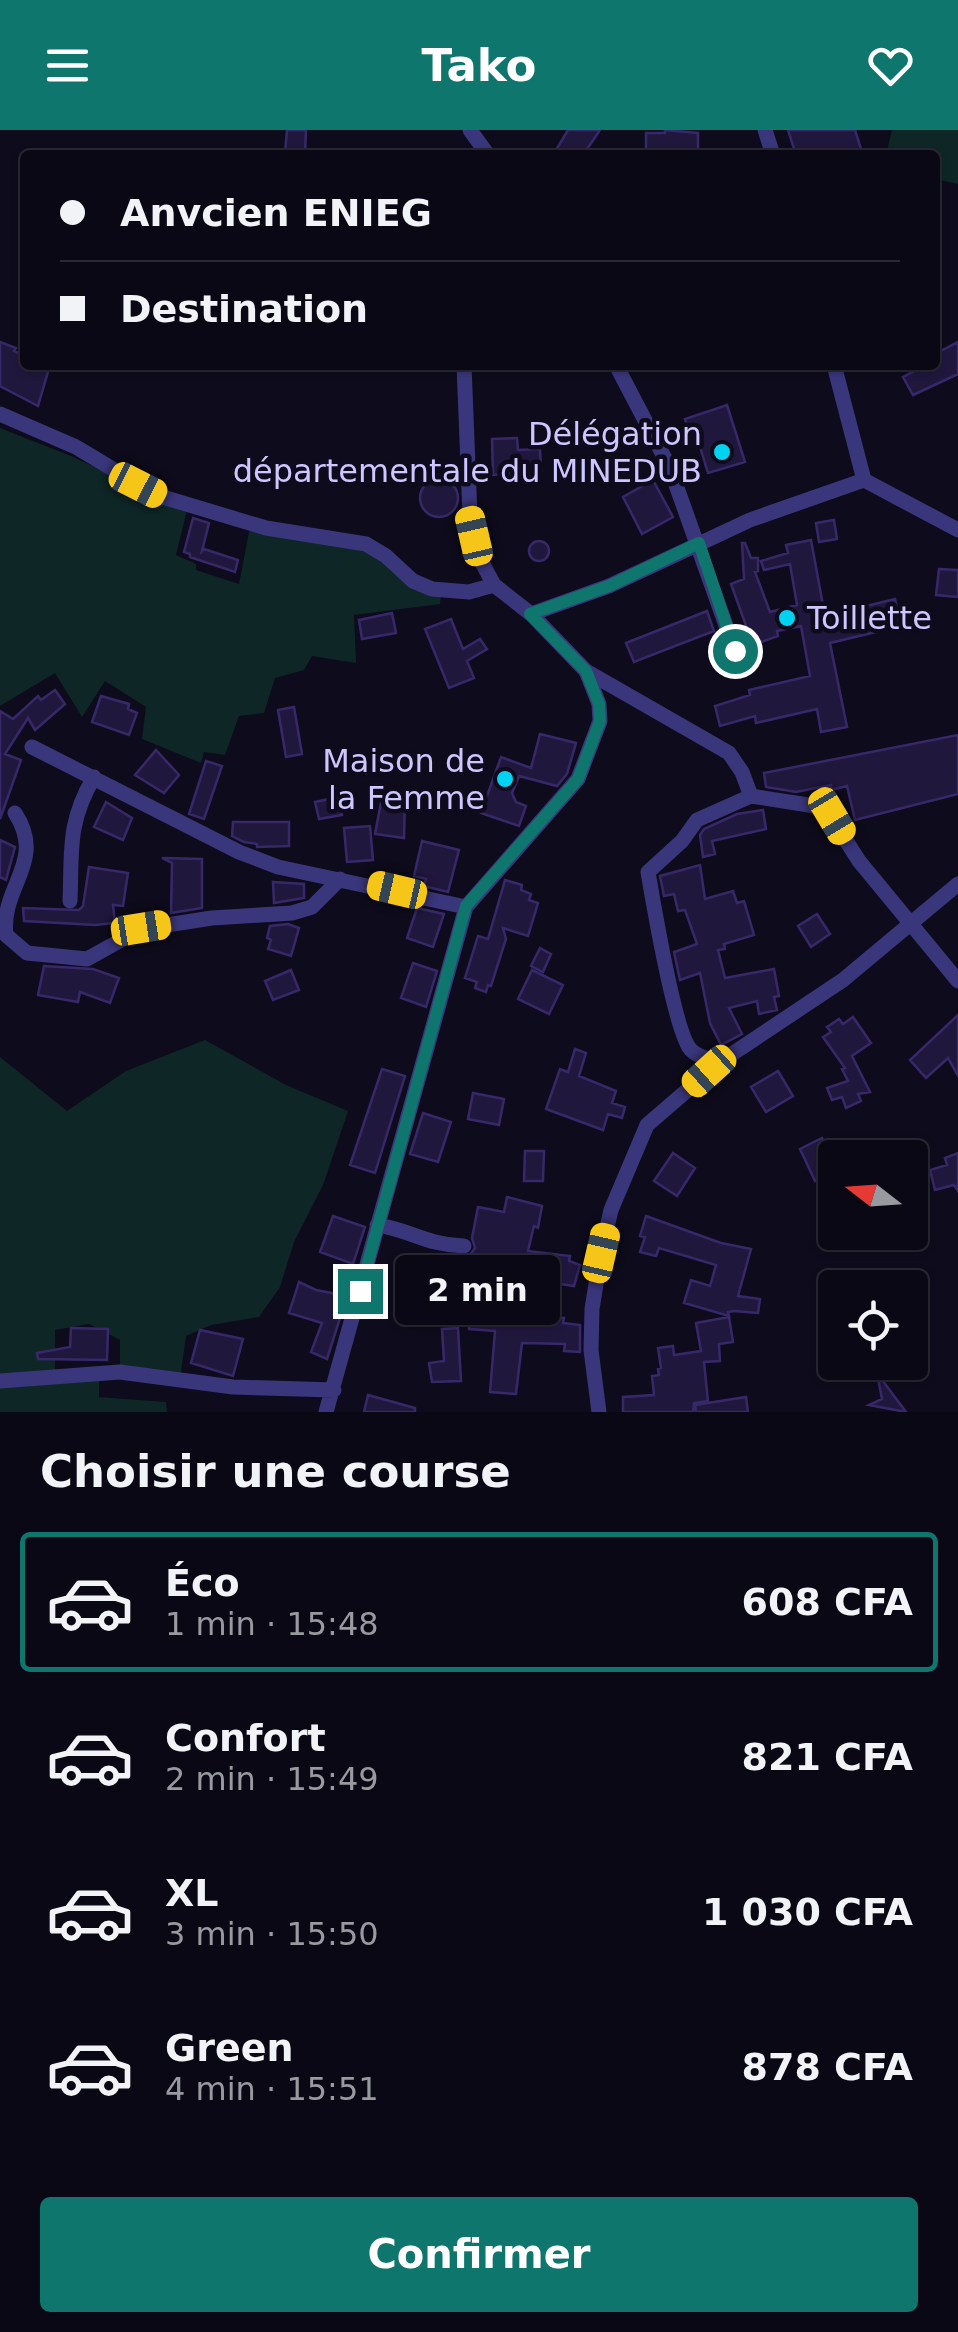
<!DOCTYPE html>
<html lang="fr">
<head>
<meta charset="utf-8">
<style>
  :root { --surface:#0a0815; --page:#181622; --text:#f1f3f6; --muted:#999aa0; --line:#2a2934; --accent:#0f766e }
  body { margin:0; font-family:"DejaVu Sans",sans-serif; background:var(--page); color:var(--text); height:100vh; display:flex; flex-direction:column; font-size:38px; white-space:nowrap }
  * { box-sizing:border-box; margin:0 }
  p { font-size:32px; color:var(--muted) }
  .icon { flex:none; width:55px; height:55px; fill:none; stroke:currentColor; stroke-width:2; stroke-linecap:round; stroke-linejoin:round }
  .map { position:relative; height:1282px; overflow:hidden }
  .drawer { display:flex; flex-direction:column; background:var(--surface); flex:1 }
  .drawer>* { flex:none }
  .top-card { position:absolute; left:20px; top:20px; width:920px; height:220px; border-radius:10px; box-shadow:0 2px 8px #0004,0 0 0 2px var(--line); display:grid; align-content:center; height:220px; padding:0 40px; background:var(--surface) }
  .needle { width:65px; rotate:287deg }
  .fabs { position:absolute; left:818px; top:1010px; display:grid; gap:20px }
  .fabs a { display:grid; place-items:center; width:110px; height:110px; border-radius:10px; background:var(--surface); box-shadow:0 2px 8px #0004,0 0 0 2px var(--line); font-size:50px }
  .end { position:absolute; width:45px; height:45px; margin:-22px; border:12px solid #0f766e; background:#fff; box-shadow:0 0 0 5px #fff }
  .from { border-radius:50% }
  .bubble { position:absolute; height:70px; border-radius:10px; background:var(--surface); box-shadow:0 2px 8px #0004,0 0 0 2px var(--line); font-size:32px; font-weight:800; line-height:70px; text-align:center }
  .car { position:absolute; width:30px; height:60px; margin:-30px -15px; border-radius:12px; box-shadow:0 0 8px 2px #0007; background:linear-gradient(#f5c518 24%,#345 0 40%,#f5c518 0 76%,#345 0 86%,#f5c518 0) }
  .top-card b { display:flex; align-items:center; gap:35px; height:95px; font-size:38px }
  .top-card b+b { border-top:2px solid var(--line) }
  .top-card i { width:25px; height:25px; background:var(--text) }
  ul { padding:0; list-style:none }
  li { display:flex; align-items:center; gap:30px; height:140px; margin:0 20px 15px; padding:0 20px; border:5px solid transparent; border-radius:10px }
  li div { flex:1 }
  li b { display:block; font-size:38px }
  li em { font-style:normal; font-weight:800 }
  li.on { border-color:var(--accent) }
  li>.icon { width:90px; height:90px; stroke-width:1.5 }
  h2 { padding:0 40px; font-size:45px; line-height:120px }
  .cta { display:flex; gap:20px; margin-top:auto; padding:20px 40px }
  .cta a { flex:1; height:115px; border-radius:10px; background:var(--accent); color:#fff; font-size:40px; font-weight:800; line-height:115px; text-align:center }
  header { display:flex; justify-content:space-between; align-items:center; height:130px; padding:0 40px; background:var(--accent); color:#fff; font-size:45px; font-weight:800 }
  .map>svg:first-child { display:block }
  .green { fill:#0e2626 }
  .building { fill:#20173d; stroke:#372969; stroke-width:2.5 }
  .lines { fill:none; stroke-linecap:round; stroke-linejoin:round }
  .minor { stroke:#3a367b; stroke-width:15 }
  .route { stroke:#0f766e; stroke-width:12 }
  .poi-dot { fill:#00d3f1; stroke:#0e0b1c; stroke-width:4 }
  .labels { text-anchor:middle; dominant-baseline:central; stroke-width:9; stroke-linejoin:round; paint-order:stroke }
  .poi-label { font-size:32px; fill:#cec6ff; stroke:#0e0b1c; text-anchor:end }
</style>
</head>
<body>
<header><svg class="icon" aria-label="menu" viewBox="0 0 24 24"><path d="M4 6h16M4 12h16M4 18h16"/></svg>Tako<svg class="icon" aria-label="heart" viewBox="0 0 24 24"><path d="M12 20l-8-8c-3-5 5-10 8-4 3-6 11-1 8 4z"/></svg></header>
<div class="map">
<svg width="958" height="1282" viewBox="0 0 958 1282">
  <rect width="100%" height="100%" fill="#0e0b1c"/>
  <path class="green" d="M892,0H958V54L935,49V25H886Z
    M0,298L71,326L187,380L176,425L196,434V440L239,454L250,397L355,415L383,428L400,449L441,465L440,474L354,485L356,533L312,526L304,540L275,548L264,583L239,586L225,625L204,622L201,633L142,609L146,577L105,551L82,587L55,543L0,576Z
    M205,910L286,955L348,981L323,1055L294,1112L280,1157L259,1187L211,1195L186,1206L180,1249L120,1242V1210L89,1194L55,1200V1243L99,1248V1267L166,1272L167,1282H0V927L67,981L126,941Z"/>
  <path class="building" d="M287,0H306L305,24L285,23Z
    M568,0H600L583,25H553Z
    M665,0L698,3V25H646V3H665Z
    M788,0H855L863,25H796Z
    M0,212L16,218L14,221L25,226V235H50L38,276L0,256Z
    M958,212V244L913,265L903,247L916,240L913,235H935V224Z
    M727,275L745,332L708,343L696,304L690,305L685,289Z
    M517,308L518,320L540,319L541,341L493,345L492,309Z
    M420 368a19 19 0 1 1 38 0a19 19 0 1 1-38 0Z
    M653,350L673,387L642,404L623,367Z
    M193,388L209,393L202,421L204,419L238,430L235,442L190,427V424L184,422Z
    M834,390L837,409L819,412L816,393Z
    M811,410L825,486L895,469L901,496L830,513L847,597L821,602L817,579L756,593L755,586L720,596L715,576L750,565L749,560L810,546L801,496L777,501L778,506L753,515L731,454L744,449L742,413H745L751,428H758V441L755,442L770,482L797,475L790,434L764,440L761,431L788,423L786,415Z
    M529 421a10 10 0 1 1 20 0a10 10 0 1 1-20 0Z
    M939,439L958,440V467L936,465Z
    M707,481L714,501L634,532L626,513Z
    M392,483L396,503L362,509L359,490Z
    M451,489L463,519L480,509L487,519L467,531L474,548L449,558L425,499Z
    M55,560L65,574L35,600L28,588L5,624L21,630L0,689V581L13,589L38,566L41,570Z
    M101,566L129,574L128,579L137,583L129,605L92,592Z
    M294,577L302,624L286,627L278,580Z
    M540,604L576,613L567,644L557,656L519,646L512,663L516,672L526,676L519,696L481,683L501,627L531,638Z
    M958,605V664L855,690L847,656L831,660V655L796,662L766,657L764,643Z
    M156,620L179,645L164,663L135,645Z
    M206,631L222,636L204,689L189,684Z
    M338,667L342,685L319,689L315,672Z
    M382,667L405,669L404,708L375,704Z
    M106,672L132,688L123,710L94,697Z
    M763,680L766,699L712,711L715,724L703,727L700,705L704,699L737,684Z
    M233,692H289V716L257,717V714L244,712L232,706Z
    M370,696L373,730L347,732L344,698Z
    M0,710L15,717L6,750L0,747Z
    M422,711L459,720L448,762L424,756L426,749L414,746Z
    M162,728L202,729V778L171,783L172,733Z
    M700,735L705,769L733,761L737,773L744,771L754,805L724,814L725,819L718,820L725,848L774,839L779,866L774,867L777,880L759,884L757,871L729,878L742,904L721,915L710,893L700,843L680,850L674,822L697,814L685,780L678,781L674,764L664,766L660,746Z
    M89,737L128,743L123,776L113,775L115,793L95,795L24,791L23,778L79,780L83,776Z
    M505,750L522,755L521,760L531,764L529,770L538,773L528,806L503,798L506,809L491,856L488,855L486,862L475,858L477,852L465,848L478,806L488,809Z
    M273,752L304,754V768L274,773Z
    M417,778L444,784L433,817L407,808Z
    M817,784L830,804L811,817L798,796Z
    M288,794L299,798L291,826L268,819L271,810L267,808L270,796Z
    M540,818L551,824L543,842L531,836Z
    M413,833L437,841L426,877L401,868Z
    M44,836L93,839L119,848L110,873L80,862L78,872L38,865Z
    M291,840L299,860L273,870L265,851Z
    M532,840L563,855L549,884L518,869Z
    M958,885V946L948,928L926,948L910,930Z
    M853,887L871,913L852,926L870,962L858,964L861,971L846,978L842,967L832,970L827,958L848,951L842,939L845,938L823,907L831,902L827,897L839,889L843,894Z
    M575,919L586,923L579,946L616,961L612,973L625,977L622,988L608,984L603,1000L546,979L560,939L568,942Z
    M382,939L405,946L375,1043L350,1035Z
    M778,941L793,966L766,982L751,957Z
    M473,963L504,969L499,995L468,989Z
    M423,983L451,992L438,1032L410,1024Z
    M822,1008L835,1040L815,1051L800,1019Z
    M525,1021H544L543,1051H524Z
    M673,1023L695,1038L677,1066L654,1051Z
    M958,1023V1061L954,1055L935,1060L930,1040L947,1035L945,1028Z
    M507,1067L542,1076L538,1098L534,1096L528,1121L570,1126L569,1131L580,1135L574,1156L514,1147L518,1131L471,1140L469,1126L475,1118L472,1108L478,1077L504,1082Z
    M333,1086L365,1097L353,1134L320,1122Z
    M646,1086L721,1113L751,1119L738,1166L760,1169L758,1183L734,1181L728,1182L729,1186L684,1173L691,1150L710,1156L716,1135L659,1118L656,1126L640,1122L645,1107L640,1106Z
    M404,1149L434,1156L425,1189L396,1181Z
    M299,1152L316,1160L347,1166L327,1229L311,1222L322,1193L289,1183Z
    M471,1167L524,1170L523,1185L564,1188L563,1193L580,1195V1222L564,1221L565,1214L522,1213L516,1264L490,1262L495,1201L469,1199Z
    M729,1187L733,1212L719,1214L720,1231L704,1232L708,1271L694,1273L693,1282H623V1267L654,1265L652,1246L659,1245L658,1239L661,1238L658,1218L673,1216L674,1225L701,1221L696,1193Z
    M71,1198L108,1199L107,1230L38,1229L37,1223L70,1217Z
    M458,1198L461,1251L432,1252L429,1233L444,1231L442,1199Z
    M200,1200L243,1209L233,1246L191,1233Z
    M877,1243L906,1282L869,1275L882,1269Z
    M368,1265L415,1278V1282H364Z
    M746,1267L748,1282H696L695,1275Z"/>
  <g class="lines">
    <path class="minor" d="M470,0L488,25
      M765,0L773,25
      M616,235L670,338L735,521
      M834,235L864,350
      M0,284L76,317L156,365L266,398L366,414L386,426L413,451L432,459L469,462L494,455
      M531,484L609,456L750,390L864,350L958,400
      M586,541L729,623L742,642L751,666
      M32,617L239,722L278,737L466,777
      M15,683C47,732 0,756 6,805L27,823L87,829L141,799L212,788L292,783L312,777L340,749
      M70,771C72,721 67,693 94,647
      M720,932C710,929 699,928 691,920C675,904 653,771 648,742L682,711L697,690L751,666L815,676L831,687L859,731L958,851
      M377,1095C411,1100 426,1115 464,1116
      M0,1251L120,1242L233,1257L334,1260
      M326,1282L466,777L578,649L600,591L599,574L586,541L531,484L494,455L479,427L470,386L464,235
      M599,1282L591,1220L592,1179L601,1123L611,1080L647,995L720,932L843,850L958,754"/>
  </g>
  <g class="lines">
    <path class="route" d="M360,1161L466,776L578,649L600,591L599,574L586,541L530,484L609,456L699,413L735,521"/>
  </g>
  <g class="poi-dot">
    <circle cx="722" cy="322" r="10"/>
    <circle cx="787" cy="488" r="10"/>
    <circle cx="505" cy="649" r="10"/>
  </g>
  <g class="labels">
    <g class="poi-label">
      <text x="702" y="304">Délégation<tspan x="702" dy="37">départementale du MINEDUB</tspan></text>
      <text x="807" y="488" text-anchor="start">Toillette</text>
      <text x="485" y="631">Maison de<tspan x="485" dy="37">la Femme</tspan></text>
    </g>
  </g>
</svg>
<div class="fabs">
<a><svg class="needle" viewBox="-14 -14 28 28"><path d="M0-13l5 13h-10z" fill="#e53935"/><path d="M0 13l5-13h-10z" fill="#999aa0"/></svg></a>
<a><svg class="icon" aria-label="locate" viewBox="0 0 24 24"><circle cx="12" cy="12" r="6"/><path d="M12 2v4M12 18v4M2 12h4M18 12h4"/></svg></a>
</div>
<i class="end from" style="left:735px;top:521px"></i>
<i class="end" style="left:360px;top:1161px"></i>
<div class="bubble" style="left:395px;top:1125px;width:165px">2 min</div>
<i class="car" style="left:138px;top:355px;rotate:117deg"></i>
<i class="car" style="left:474px;top:406px;rotate:347deg"></i>
<i class="car" style="left:832px;top:686px;rotate:149deg"></i>
<i class="car" style="left:397px;top:760px;rotate:283deg"></i>
<i class="car" style="left:141px;top:798px;rotate:81deg"></i>
<i class="car" style="left:709px;top:941px;rotate:228deg"></i>
<i class="car" style="left:601px;top:1123px;rotate:13deg"></i>
<div class="top-card">
<b><i class="from"></i>Anvcien ENIEG</b>
<b><i></i>Destination</b>
</div>
</div>
<section class="drawer">
<h2>Choisir une course</h2>
<ul>
<li class="on"><svg class="icon" aria-label="car" viewBox="0 0 24 24"><path d="M5 17H2v-5l4-1 3-4h7l3 4 3 1v5h-3M9 17h6M6 11h13"/><circle cx="7" cy="17" r="2"/><circle cx="17" cy="17" r="2"/></svg><div><b>Éco</b><p>1 min · 15:48</p></div><em>608 CFA</em></li>
<li><svg class="icon" aria-label="car" viewBox="0 0 24 24"><path d="M5 17H2v-5l4-1 3-4h7l3 4 3 1v5h-3M9 17h6M6 11h13"/><circle cx="7" cy="17" r="2"/><circle cx="17" cy="17" r="2"/></svg><div><b>Confort</b><p>2 min · 15:49</p></div><em>821 CFA</em></li>
<li><svg class="icon" aria-label="car" viewBox="0 0 24 24"><path d="M5 17H2v-5l4-1 3-4h7l3 4 3 1v5h-3M9 17h6M6 11h13"/><circle cx="7" cy="17" r="2"/><circle cx="17" cy="17" r="2"/></svg><div><b>XL</b><p>3 min · 15:50</p></div><em>1 030 CFA</em></li>
<li><svg class="icon" aria-label="car" viewBox="0 0 24 24"><path d="M5 17H2v-5l4-1 3-4h7l3 4 3 1v5h-3M9 17h6M6 11h13"/><circle cx="7" cy="17" r="2"/><circle cx="17" cy="17" r="2"/></svg><div><b>Green</b><p>4 min · 15:51</p></div><em>878 CFA</em></li>
</ul>
<div class="cta"><a>Confirmer</a></div>
</section>
</body>
</html>
